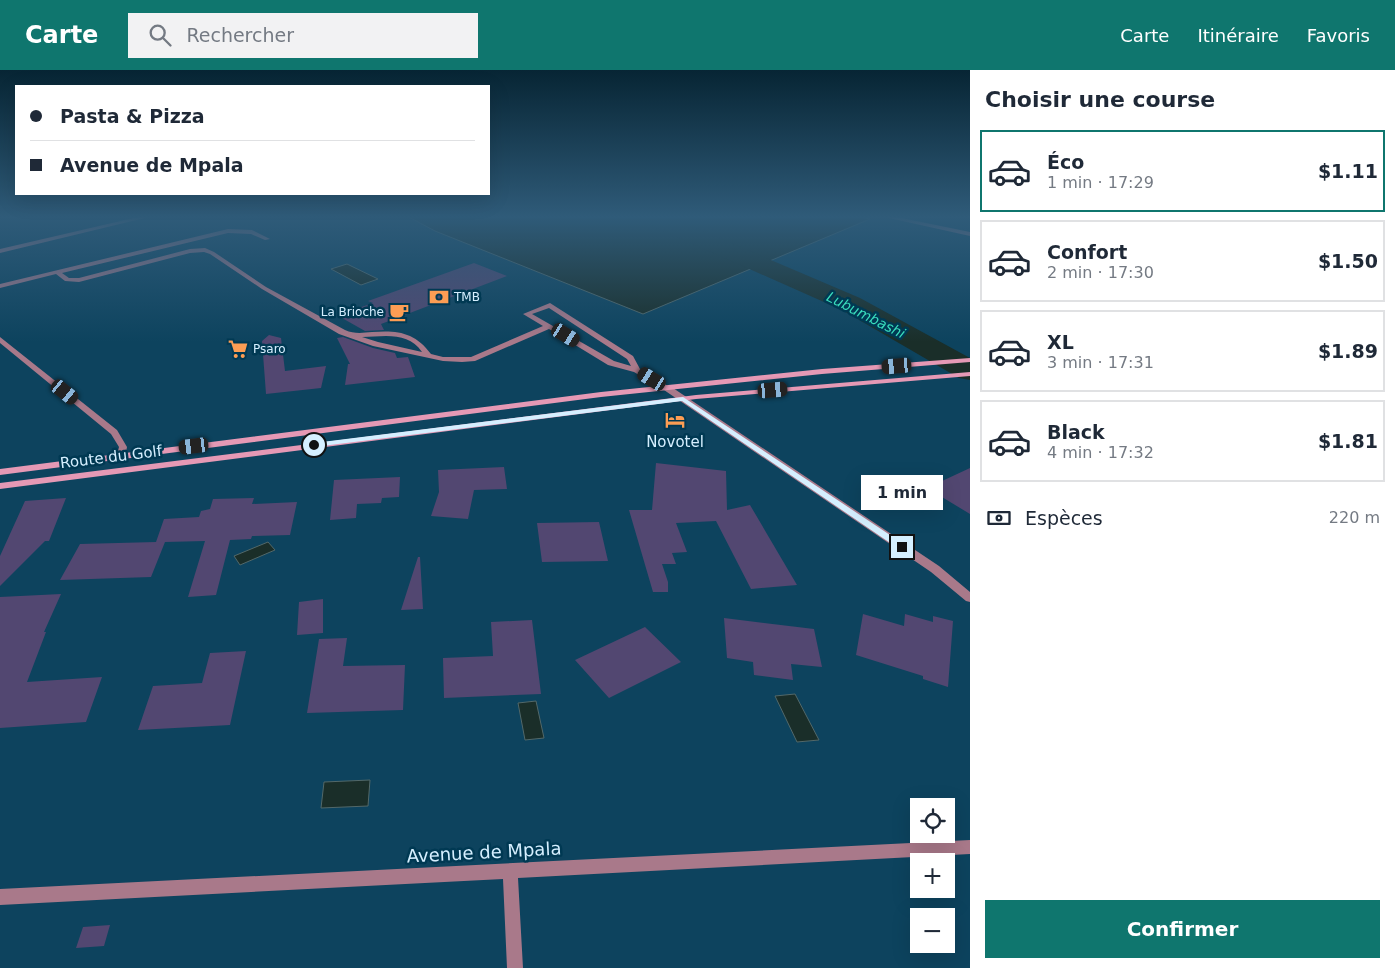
<!DOCTYPE html>
<html lang="fr">
<head>
<meta charset="utf-8">
<style>
  :root { --surface:#fff; --page:#f2f2f3; --text:#1f2937; --muted:#747a83; --line:#e0e1e3; --accent:#0f766e }
  body { margin:0; font-family:"DejaVu Sans",sans-serif; background:var(--page); color:var(--text); height:100vh; display:flex; flex-direction:column; font-size:19px; white-space:nowrap }
  * { box-sizing:border-box; margin:0 }
  p { font-size:16px; color:var(--muted) }
  .icon { flex:none; width:28px; height:28px; fill:none; stroke:currentColor; stroke-width:2; stroke-linecap:round; stroke-linejoin:round }
  .map { position:relative; flex:1; overflow:hidden }
  .drawer { display:flex; flex-direction:column; background:var(--surface); width:425px }
  .drawer>* { flex:none }
  .hud { position:absolute; left:15px; top:15px; width:475px; height:110px; border-radius:0px; box-shadow:0 5px 20px #0002; display:grid; align-content:center; height:110px; padding:0 15px; background:var(--surface) }
  .controls { position:absolute; left:910px; top:728px; display:grid; gap:10px }
  .controls a { display:grid; place-items:center; width:45px; height:45px; border-radius:0px; background:var(--surface); box-shadow:0 5px 20px #0002; font-size:25px }
  .end { position:absolute; width:22px; height:22px; margin:-11px; border:6px solid #d5efff; background:#111; box-shadow:0 0 0 2px #111 }
  .from { border-radius:50% }
  .bubble { position:absolute; height:35px; border-radius:0px; background:var(--surface); box-shadow:0 5px 20px #0002; font-size:16px; font-weight:800; line-height:35px; text-align:center }
  .car { position:absolute; width:15px; height:30px; margin:-15px -8px; border-radius:6px; box-shadow:0 0 4px 1px #0007; background:linear-gradient(#222 24%,#8ab4d8 0 40%,#222 0 76%,#8ab4d8 0 86%,#222 0) }
  .hud b { display:flex; align-items:center; gap:18px; height:48px; font-size:19px }
  .hud b+b { border-top:1px solid var(--line) }
  .hud i { width:12px; height:12px; background:var(--text) }
  ul { padding:0; list-style:none }
  li { display:flex; align-items:center; gap:15px; height:82px; margin:0 10px 8px; padding:0 5px; border:2px solid var(--line); border-radius:0px }
  li div { flex:1 }
  li b { display:block; font-size:19px }
  li em { font-style:normal; font-weight:800 }
  li.on { border-color:var(--accent) }
  li>.icon { width:45px; height:45px; stroke-width:1.5 }
  h2 { padding:0 15px; font-size:22px; line-height:60px }
  .pay { display:flex; align-items:center; gap:12px; height:55px; padding:0 15px; font-size:19px }
  .pay p { margin-inline-start:auto }
  .primary-button { display:flex; gap:10px; margin-top:auto; padding:10px 15px }
  .primary-button a { flex:1; height:58px; border-radius:0px; background:var(--accent); color:#fff; font-size:20px; font-weight:800; line-height:58px; text-align:center }
  header { display:flex; align-items:center; gap:30px; box-sizing:border-box; height:70px; padding:0 25px; background:var(--accent); color:#fff }
  header strong { font-size:24px }
  nav { display:flex; gap:28px; margin-inline-start:auto; font-size:18px }
  .search { width:350px; height:45px; background:var(--page); display:flex; align-items:center; gap:12px; box-sizing:border-box; padding:0 18px; border-radius:0px; color:var(--muted); font-size:19px }
  main { display:flex; flex:1; min-height:0 }
  .map>svg:first-child { display:block }
  .water { fill:#1a2e29; stroke:#526869 }
  .lines { fill:none; stroke-linecap:round; stroke-linejoin:round }
  .river { fill:#1a2e29; fill-rule:evenodd }
  .building { fill:#524771 }
  .lane { fill:#a9798a; fill-rule:evenodd }
  .street { fill:#a9798a; fill-rule:evenodd }
  .secondary { fill:#e599b5; fill-rule:evenodd }
  .route { fill:#d5efff }
  .labels { text-anchor:middle; dominant-baseline:central; stroke-width:5; stroke-linejoin:round; paint-order:stroke }
  .far-poi-label { font-size:12px; fill:#d5efff; stroke:#003953; text-anchor:start }
  .far-water-label { font-size:14px; font-style:italic; fill:#39dcbc; stroke:#003953 }
  .poi-label { font-size:15px; fill:#d5efff; stroke:#003953 }
  .street-label { font-size:15px; fill:#d5efff; stroke:#003953 }
  .near-street-label { font-size:18px; fill:#d5efff; stroke:#003953 }
</style>
</head>
<body>
<header>
<strong>Carte</strong>
<div class="search"><svg class="icon" aria-label="search" viewBox="0 0 24 24"><circle cx="10" cy="10" r="6"/><path d="M15 15l6 6"/></svg>Rechercher</div>
<nav><a>Carte</a><a>Itinéraire</a><a>Favoris</a></nav>
</header>
<main>
<div class="map">
<svg width="970" height="898" viewBox="0 0 970 898">
  <rect width="100%" height="100%" fill="#0d435e"/>
  <path class="water" d="M407,146H856L870,149L643,244L435,161Z
    M347,194L378,209L361,215L331,199Z
    M268,472L275,480L240,495L234,486Z
    M795,624L819,670L797,672L775,626Z
    M536,631L544,668L525,670L518,633Z
    M370,710L368,736L321,738L324,712Z"/>
  <g class="lines">
    <path class="river" d="M639,146H668L860,228L970,288V310L959,308L842,240L641,151Z"/>
  </g>
  <path class="building" d="M474,193L507,206L381,254L384,260L365,261L342,248L354,244L350,241L373,233L368,231Z
    M269,265L281,268L285,301L326,296L321,318L266,324L262,271Z
    M343,267L373,278L395,283L397,288L408,287L415,307L345,315L348,294H350L337,268Z
    M656,393L726,401L727,440L750,435L797,515L751,519L716,451L676,453L687,482L672,483L676,494H662L668,512V522H653L629,440H652Z
    M504,397L507,419L474,420L468,449L431,446L439,422L438,400Z
    M970,398V444L927,418Z
    M400,407L399,427L382,428L381,433L357,434L356,448L330,450L334,410Z
    M66,428L49,471H45L0,516V486L25,431Z
    M254,428L252,434L297,432L290,465L252,466L251,469L230,470L216,525L188,527L205,471L165,472L151,507L60,510L80,474L156,472L164,449L199,447L201,441L210,439L213,429Z
    M599,452L608,491L542,492L537,453Z
    M418,487H420L423,539L401,540Z
    M61,524L44,562H46L27,612L102,607L86,652L0,658V527Z
    M323,529V563L297,565L299,532Z
    M863,544L904,556L905,544L933,552V546L953,551L948,617L923,609V606L856,585Z
    M724,548L814,559L822,597L791,594L793,610L754,605L753,592L727,588Z
    M532,550L541,624L444,628L443,588L493,586L491,552Z
    M645,557L681,592L609,628L575,590Z
    M347,568L343,596L405,595L403,640L307,643L319,569Z
    M246,581L230,655L138,660L153,616L202,613L210,583Z
    M110,855L104,876L76,878L83,857Z"/>
  <g class="lines">
    <path class="lane" d="M142,146H153L0,183V179Z
      M228,159L252,160L270,169L265,170L251,164L228,163L62,203L69,208H79L190,179L205,178L214,182L266,217L345,260C354,264 362,263 372,262C397,260 415,262 431,284L443,287H471L543,256L523,244L550,233L633,286L640,299L671,318L670,320H664L634,302L608,295L549,259L475,291L462,292L443,291L373,276L339,264L262,219L210,184L204,182L190,183L79,212L65,211L56,204L0,218V214ZM549,238L627,289L631,296L614,291L532,244ZM386,266C401,266 413,269 422,282L378,272L362,267Z
      M0,267L117,360L127,377L125,387L122,388L117,385L119,377L111,364L0,273Z"/>
    <path class="street" d="M880,146H892L970,162V166Z
      M664,316H670L939,496L970,522V532L966,531L931,502L664,320Z
      M970,770V784L518,808L523,898H507L503,809L0,835V819Z"/>
    <path class="secondary" d="M970,288V292L822,304L601,327L0,405V399L601,322L822,299Z
      M970,302V306L696,329L0,419V413L696,325Z"/>
  </g>
  <linearGradient id="sky" x2="0" y2="1"><stop stop-color="#072534"/><stop offset="0.54" stop-color="#2f5b79"/><stop offset="1" stop-color="#2f5b79" stop-opacity="0"/></linearGradient>
  <rect width="970" height="272" fill="url(#sky)"/>
  <path class="route" d="M683,327L905,475V479H899L682,331L314,377L310,375L314,373Z"/>
  <defs>
    <symbol id="bank-bare" viewBox="-9 -9 18 18"><path d="M-6-4H6V4H-6ZM0-2.3a2.3 2.3 0 1 0 0 4.6a2.3 2.3 0 1 0 0-4.6Z" fill="#fc9d54" stroke="#003953" stroke-width="2.5" paint-order="stroke"/></symbol>
    <symbol id="cafe-bare" viewBox="-9 -9 18 18"><path d="M-5.5-4.5H6V0H3Q3 3.5 0 3.5H-2.5Q-5.5 3.5-5.5 0ZM3-3.2v2h1.7v-2ZM-6 4.5H4V6H-6Z" fill="#fc9d54" stroke="#003953" stroke-width="2.5" paint-order="stroke"/></symbol>
    <symbol id="supermarket-bare" viewBox="-9 -9 18 18"><path d="M-6-5.5h2.5l.6 2H6L4.5 2H-2.5L-4.4-4H-6ZM-1.5 3.2a1.3 1.3 0 1 0 .1 0ZM3 3.2a1.3 1.3 0 1 0 .1 0Z" fill="#fc9d54" stroke="#003953" stroke-width="2.5" paint-order="stroke"/></symbol>
    <symbol id="hotel-bare" viewBox="-9 -9 18 18"><path d="M-6-4.5h1.5V1H6V5H4.5V3h-9V5H-6ZM-4 0a1.8 1.8 0 1 1 3.6 0ZM.5 0V-2.5h3Q6-2.5 6 0Z" fill="#fc9d54" stroke="#003953" stroke-width="2.5" paint-order="stroke"/></symbol>
  </defs>
  <g fill-rule="evenodd">
    <use href="#bank-bare" x="425" y="213" width="28" height="28"/>
    <use href="#cafe-bare" x="385" y="228" width="28" height="28"/>
    <use href="#supermarket-bare" x="224" y="265" width="28" height="28"/>
    <use href="#hotel-bare" x="661" y="336" width="28" height="28"/>
  </g>
  <g class="labels">
    <g class="far-poi-label">
      <text x="454" y="227">TMB</text>
      <text x="384" y="242" text-anchor="end">La Brioche</text>
      <text x="253" y="279">Psaro</text>
    </g>
    <g class="far-water-label">
      <text transform="translate(866 245) rotate(27)">Lubumbashi</text>
    </g>
    <g class="poi-label">
      <text x="675" y="372">Novotel</text>
    </g>
    <g class="street-label">
      <text transform="translate(111 387) rotate(-7)">Route du Golf</text>
    </g>
    <g class="near-street-label">
      <text transform="translate(484 782) rotate(-3)">Avenue de Mpala</text>
    </g>
  </g>
</svg>
<div class="controls">
<a><svg class="icon" aria-label="locate" viewBox="0 0 24 24"><circle cx="12" cy="12" r="6"/><path d="M12 2v4M12 18v4M2 12h4M18 12h4"/></svg></a>
<a>+</a>
<a>−</a>
</div>
<i class="end from" style="left:314px;top:375px"></i>
<i class="end" style="left:902px;top:477px"></i>
<div class="bubble" style="left:861px;top:405px;width:82px">1 min</div>
<i class="car" style="left:566px;top:265px;rotate:121deg"></i>
<i class="car" style="left:897px;top:296px;rotate:265deg"></i>
<i class="car" style="left:652px;top:309px;rotate:301deg"></i>
<i class="car" style="left:773px;top:320px;rotate:85deg"></i>
<i class="car" style="left:65px;top:322px;rotate:129deg"></i>
<i class="car" style="left:194px;top:376px;rotate:263deg"></i>
<div class="hud">
<b><i class="from"></i>Pasta &amp; Pizza</b>
<b><i></i>Avenue de Mpala</b>
</div>
</div>
<section class="drawer">
<h2>Choisir une course</h2>
<ul>
<li class="on"><svg class="icon" aria-label="car" viewBox="0 0 24 24"><path d="M5 17H2v-5l4-1 3-4h7l3 4 3 1v5h-3M9 17h6M6 11h13"/><circle cx="7" cy="17" r="2"/><circle cx="17" cy="17" r="2"/></svg><div><b>Éco</b><p>1 min · 17:29</p></div><em>$1.11</em></li>
<li><svg class="icon" aria-label="car" viewBox="0 0 24 24"><path d="M5 17H2v-5l4-1 3-4h7l3 4 3 1v5h-3M9 17h6M6 11h13"/><circle cx="7" cy="17" r="2"/><circle cx="17" cy="17" r="2"/></svg><div><b>Confort</b><p>2 min · 17:30</p></div><em>$1.50</em></li>
<li><svg class="icon" aria-label="car" viewBox="0 0 24 24"><path d="M5 17H2v-5l4-1 3-4h7l3 4 3 1v5h-3M9 17h6M6 11h13"/><circle cx="7" cy="17" r="2"/><circle cx="17" cy="17" r="2"/></svg><div><b>XL</b><p>3 min · 17:31</p></div><em>$1.89</em></li>
<li><svg class="icon" aria-label="car" viewBox="0 0 24 24"><path d="M5 17H2v-5l4-1 3-4h7l3 4 3 1v5h-3M9 17h6M6 11h13"/><circle cx="7" cy="17" r="2"/><circle cx="17" cy="17" r="2"/></svg><div><b>Black</b><p>4 min · 17:32</p></div><em>$1.81</em></li>
</ul>
<div class="pay"><svg class="icon" aria-label="cash" viewBox="0 0 24 24"><path d="M3 7h18v10H3z"/><circle cx="12" cy="12" r="2"/></svg>Espèces<p>220 m</p></div>
<div class="primary-button"><a>Confirmer</a></div>
</section>
</main>
</body>
</html>
